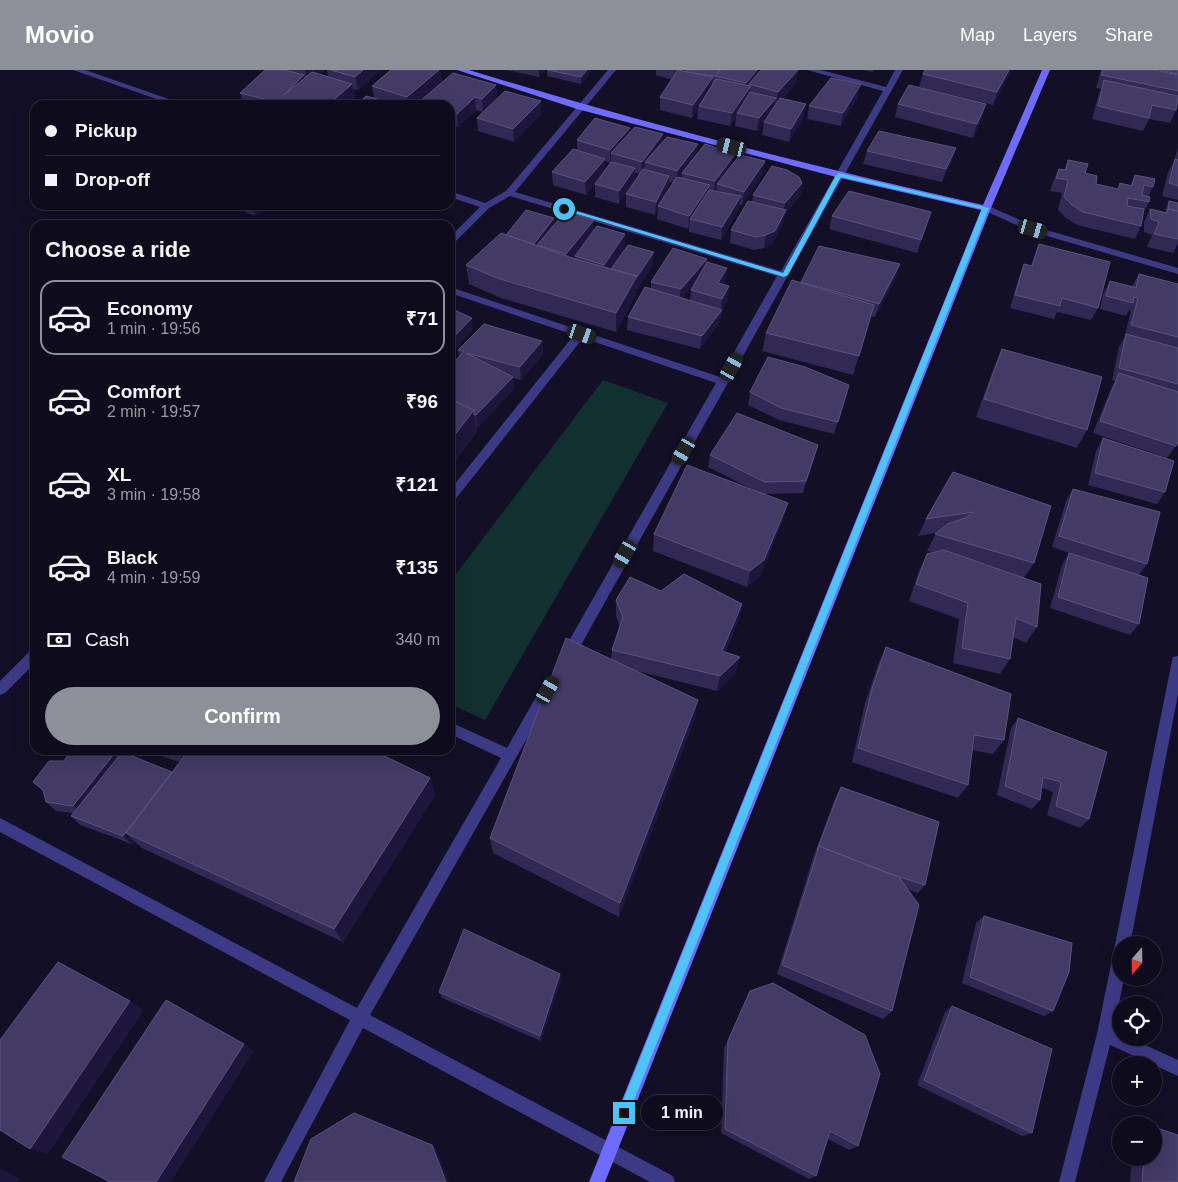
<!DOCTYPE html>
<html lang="en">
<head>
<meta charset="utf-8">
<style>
  :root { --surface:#0e0b1c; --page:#1c1929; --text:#f1f3f6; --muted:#9b9ba3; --line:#2e2b3b; --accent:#8c9099 }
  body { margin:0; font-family:Helvetica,sans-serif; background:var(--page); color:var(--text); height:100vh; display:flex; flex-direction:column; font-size:19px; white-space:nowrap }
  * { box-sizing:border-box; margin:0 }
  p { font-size:16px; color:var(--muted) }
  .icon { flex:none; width:28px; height:28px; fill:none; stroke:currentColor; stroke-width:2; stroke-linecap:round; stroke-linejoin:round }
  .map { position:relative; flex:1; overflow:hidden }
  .drawer { position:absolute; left:30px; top:150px; width:425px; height:535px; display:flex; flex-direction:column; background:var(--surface); border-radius:15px; box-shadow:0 5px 20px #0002,0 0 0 1px var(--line) }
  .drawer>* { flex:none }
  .top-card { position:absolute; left:30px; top:30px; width:425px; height:110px; border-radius:15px; box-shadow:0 5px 20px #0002,0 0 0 1px var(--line); display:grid; align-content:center; height:110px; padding:0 15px; background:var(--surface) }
  .needle { width:32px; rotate:200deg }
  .tools { position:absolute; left:1112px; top:866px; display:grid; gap:10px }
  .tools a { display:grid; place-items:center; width:50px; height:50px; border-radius:50%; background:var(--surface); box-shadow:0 5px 20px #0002,0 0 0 1px var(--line); font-size:25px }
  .end { position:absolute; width:22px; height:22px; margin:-11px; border:6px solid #4fc3f7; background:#111; box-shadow:0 0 0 2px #111 }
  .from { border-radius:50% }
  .bubble { position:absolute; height:35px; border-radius:18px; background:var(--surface); box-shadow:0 5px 20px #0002,0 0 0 1px var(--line); font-size:16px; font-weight:800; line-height:35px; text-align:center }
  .car { position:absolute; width:15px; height:30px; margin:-15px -8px; border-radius:6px; box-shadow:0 0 4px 1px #0007; background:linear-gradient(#222 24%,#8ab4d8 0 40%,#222 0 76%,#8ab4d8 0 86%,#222 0) }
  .top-card b { display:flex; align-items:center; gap:18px; height:48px; font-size:19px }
  .top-card b+b { border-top:1px solid var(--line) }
  .top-card i { width:12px; height:12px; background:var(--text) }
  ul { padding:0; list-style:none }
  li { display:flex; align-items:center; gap:15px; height:75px; margin:0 10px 8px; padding:0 5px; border:2px solid transparent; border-radius:15px }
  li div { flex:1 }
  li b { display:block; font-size:19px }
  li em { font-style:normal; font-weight:800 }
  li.on { border-color:var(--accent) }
  li>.icon { width:45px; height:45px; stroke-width:1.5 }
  h2 { padding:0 15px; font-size:22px; line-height:60px }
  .pay { display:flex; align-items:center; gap:12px; height:55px; padding:0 15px; font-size:19px }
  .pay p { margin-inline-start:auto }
  .primary-button { display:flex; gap:10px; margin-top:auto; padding:10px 15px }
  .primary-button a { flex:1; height:58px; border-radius:30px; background:var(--accent); color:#fff; font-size:20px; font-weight:800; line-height:58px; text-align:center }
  header { display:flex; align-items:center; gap:30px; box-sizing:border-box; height:70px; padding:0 25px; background:var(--accent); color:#fff }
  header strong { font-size:24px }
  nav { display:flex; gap:28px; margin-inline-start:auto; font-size:18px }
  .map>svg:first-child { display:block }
  .green { fill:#12302f }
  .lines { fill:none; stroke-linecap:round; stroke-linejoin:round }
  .street { fill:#3d3a85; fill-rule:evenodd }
  .secondary { fill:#6f6bff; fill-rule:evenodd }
  .wall { fill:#312854; fill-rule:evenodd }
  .shaded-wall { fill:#1d163a }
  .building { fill:#433a66; stroke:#5a527e }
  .route { fill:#4fc3f7 }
</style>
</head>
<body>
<header>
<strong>Movio</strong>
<nav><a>Map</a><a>Layers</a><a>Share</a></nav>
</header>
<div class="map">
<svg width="1178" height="1112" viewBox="0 0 1178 1112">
  <rect width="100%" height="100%" fill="#130f26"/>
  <path class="green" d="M603,310L668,333L485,650L450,634V512Z"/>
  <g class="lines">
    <path class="street" d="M73,0H85L186,35H174Z
      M608,0H616L515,122L781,201L883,21L807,0H821L886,17L895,0H903L572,591L567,592L562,591L561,587L562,583L716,313L583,268L454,431L450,432V420L574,265L450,223V217L720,307L777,206L510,126L489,138L453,174L450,175V167L480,137L450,127V121L485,133L506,121Z
      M986,135L1036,157L1178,198V204L1030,161L983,140L981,138Z
      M35,580V593L5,623L0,625V611L30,581Z
      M1178,586V624L1130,875H1121V908H1124L1114,960L1121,963V968H1130L1178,990V1006L1110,975L1075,1112H1059L1097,964L1172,591L1173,587Z
      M550,609L555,611L556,615L555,619L370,945L673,1106L675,1112H650L363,958L281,1112H264L350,950L0,762V748L357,938L501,688L450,664V652L507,678L545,611Z"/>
    <path class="secondary" d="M457,0H469C639,52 810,96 983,135L1042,0H1050L991,138L605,1112H589L981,140L836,107L577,39Z"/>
  </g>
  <path class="wall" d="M265,0H326L320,4L328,7L327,0H380L358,20L353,19L355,27L345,35H244L240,23Z
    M391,0H440L442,12L415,35H357L374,28L372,16Z
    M507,0H545L539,7Z
    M547,0H592L581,14L547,6Z
    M656,0H798L796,13L782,29L804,47L789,72L762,65L764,52L766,50L757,61L735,56L736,47L730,56L697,49L698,39L692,48L660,40V27L672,10L656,5Z
    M862,0H874L872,2Z
    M1101,0H1178V36L1177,35L1176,40L1170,53L1149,49L1143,61L1092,49L1099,23L1101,19L1096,18Z
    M1010,3L993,35L919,17L923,4Z
    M496,15L497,28L483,42L476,40L458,57L453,55L454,64L450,68V35H418V33Z
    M858,27L841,56L807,49L809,36Z
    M541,31V44L514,72L478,61L477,48Z
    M898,34H986L982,47L973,68L895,47Z
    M630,63L662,72L698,84L734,93L765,91L763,104L742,135L740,134L739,139L721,170L689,162V157L688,159L657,149L658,139L655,145L626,137V124L640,104L635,103L634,112L619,134L595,127V114L586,125L553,115L552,102L577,80V70ZM605,91L610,93L605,99ZM669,112L673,113L663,128L668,119Z
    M1178,77V130L1162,126L1168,102L1174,91Z
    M867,81L952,91L942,112L863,94Z
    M1068,90L1085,103L1096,114L1117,119L1120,113L1130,115L1135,105L1153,117L1148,127L1149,132L1143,143L1141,156L1135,169L1077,155L1066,148L1058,140L1062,123L1050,121L1053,112L1059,99L1064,100Z
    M802,113L800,126L785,144L783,153L773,174L764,178L754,180L730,173L731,160L752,132L753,125Z
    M1169,131L1178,133V174L1173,183L1147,177L1152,165L1144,162V152L1150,139L1165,143L1166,137Z
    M229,135H270L255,146Z
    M931,142L917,183L829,159L832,146Z
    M554,148V155L594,160L625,177L610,198L653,195L636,220V225L616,262L501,228L469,214L466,195L506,165Z
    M1039,174L1098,238L1091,250L1057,242L1054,249L1010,238L1019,207L1024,194L1031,196Z
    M707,189V193L727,198L725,211L723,214L728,229L722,240L720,252L700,279L627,260L628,247L651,219V212ZM692,217L691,220L690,230L683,228Z
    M1139,204L1178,214V371L1176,376L1167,388L1093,363L1112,316L1115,311L1112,310L1119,277L1124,268L1131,241L1129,240L1126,246L1100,239L1103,224L1110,211L1132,216Z
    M896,207L875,247L871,246L853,305L762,281L766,263L800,213Z
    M542,271L543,284L521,310L513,308L514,319L477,358L476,357L477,362L450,398V297L459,287L458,280Z
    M1002,279L1087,360L1077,378L976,347L994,297Z
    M849,315L834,364L779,350L748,335L750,322Z
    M1103,368L1165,422L1157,434L1088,415L1096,381Z
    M818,375L803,423L764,424L783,450L760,506L747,517L653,481L654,464L758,422L708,397L710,385Z
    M953,402L1034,493L1024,508L1037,557L1026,573L1013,567L1010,589L1000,604L953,593L959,549L909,531L919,501L927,484L933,482L927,481L936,463L918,466L926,449Z
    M1073,419L1147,494L1139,505V554L1130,565L1050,538L1062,495L1069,483L1052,477L1066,431Z
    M661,521L742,534L739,549L725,582L736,602L717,621L637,601L695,648L619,847L493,783L490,768L611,590L612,580L620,557L616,546V530Z
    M886,577L1004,670L993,684L972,680L968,715L958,728L852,692L865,633L879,592Z
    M1018,648L1089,749L1080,758L1047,745L1053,722L1042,718L1040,730L1032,739L997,725L1011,658Z
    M71,680H121L124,683L172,702L179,692L144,680H372L430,708L435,725L343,872L142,778L134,771L132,774L80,755L71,746L73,743L56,741L46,732L44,722L33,712L64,691Z
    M841,717L925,815L918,823L907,819L892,941L883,949L777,904L813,788L836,726Z
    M984,846L1053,941L1044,946L962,913L976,853Z
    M561,910L541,971L442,928L439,922Z
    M750,921L858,1076L849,1080L828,1069L816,1106L809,1109L721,1063L724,978L746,929Z
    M952,936L1032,1063L1022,1066L917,1015L945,942Z
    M1132,1088H1154L1178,1112H1130Z"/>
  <path class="shaded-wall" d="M305,0H326L308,13Z
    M363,0H380L358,20L355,7Z
    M439,0H440L442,12L415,35H408L407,27Z
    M539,0H545L539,7Z
    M587,0H592L581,14V7Z
    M757,0H763L749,14L748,20L751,16L749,29L737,43L736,47L730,56L732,43L744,25L746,13Z
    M798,0L796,13L776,35L778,22Z
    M1009,0H1011L1010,3L993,35L997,22Z
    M304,5L307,17L284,25Z
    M713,7L711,20L699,36L698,39L692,48L693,35Z
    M352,14L355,27L345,35H328Z
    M861,14L858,27L841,56L843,43Z
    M496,15L497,28L483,42L482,29Z
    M475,27L476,40L458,57L457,44Z
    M776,28L774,41L757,61L759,48Z
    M541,31V44L514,72L513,59Z
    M806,34L804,47L789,72L791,59Z
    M986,34L982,47L973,68L977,54Z
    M452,51L454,64L450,68V53Z
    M630,58L629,71L611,83V92L610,93V80Z
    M663,64L662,77L645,92L644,101L641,105L642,92Z
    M698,74L697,87L682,103V107L676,114L677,101Z
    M956,78L952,91L942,112L946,99Z
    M735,84L733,97L717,114L716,121L714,124L715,111Z
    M605,89V102L586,125L585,112Z
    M765,91L763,104L742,135L744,122Z
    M635,98L634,112L619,134V121Z
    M669,106L668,119L659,137L658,136V139L655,145L656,132Z
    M802,113L800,126L785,144L783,153L773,174L764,178L766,165L783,145L785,133Z
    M710,115L708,128L690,149L689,157L688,159L689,146Z
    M741,126L739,139L721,170L722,157Z
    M251,135H270L255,146Z
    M554,148V155L537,175L538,177L533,175Z
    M594,150V163L566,197V184Z
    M625,164V177L604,208V195Z
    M654,182L653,195L637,220V207Z
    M707,189L706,202L679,232L681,219Z
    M900,194L896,207L875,247L879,234Z
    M727,198L725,211L716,226L718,213Z
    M637,206L636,225L616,262V243Z
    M729,216L728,229L722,240L720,252L700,279L702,266L721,241L722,229Z
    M472,248L473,260L450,285V271Z
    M542,271L543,284L521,310L520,297Z
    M513,307L514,319L477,358L476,345Z
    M474,340L477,362L450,398V371Z
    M818,375L814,388L803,423L806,411Z
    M788,433L783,450L760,506L747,517L750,501Z
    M742,534L739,549L718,596L722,581Z
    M740,587L736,602L717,621L720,606Z
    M698,630L695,648L619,847L620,833Z
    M117,680H121L127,687L83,745L73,736Z
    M430,708L435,725L343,872L334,859Z
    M126,763L134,771L132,774L123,766Z
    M560,904L561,910L541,971L540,966Z
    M130,931L144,940L48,1084L30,1079Z
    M244,974L254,981L171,1112H156Z
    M432,1075L437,1080L449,1112H446Z
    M0,1099L19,1108L17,1112H0Z"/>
  <path class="building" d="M265,0H285L304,5L284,25L312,2L352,14L328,35H272L276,32L240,23Z
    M331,0H363L355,7Z
    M391,0H439L407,27L372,16Z
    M548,0H587L581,7Z
    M678,0L713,7L693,35L660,27Z
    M687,0H721L715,6L686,2Z
    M721,0H757L746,13L715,6Z
    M761,0H798L778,22L749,14Z
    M925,0H1009L997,22L923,4Z
    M1103,0H1154L1178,5V21L1101,5Z
    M1160,0H1178V4Z
    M453,3L496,15L482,29L475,27L457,44L450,42V35H425L418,33Z
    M831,8L861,14L843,43L809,36Z
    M716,9L751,16L732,43L699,36Z
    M1104,10L1178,26L1176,40L1152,35L1149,48L1098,36Z
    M909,15L986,34L977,54L898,34Z
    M505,21L541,31L513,59L477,48Z
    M750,22L776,28L759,48L737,43Z
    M366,26L399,35H357Z
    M780,28L806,34L791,59L764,52Z
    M595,48L630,58L610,80L577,70Z
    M635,57L663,64L642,92L611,83Z
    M879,61L956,78L946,99L867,81Z
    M667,67L698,74L677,101L645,92Z
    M705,74L735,84L715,111L682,103Z
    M573,79L605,89L585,112L552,102Z
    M740,85L765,91L744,122L717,114Z
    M1175,89L1178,90V116L1169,113Z
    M1068,90L1088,94L1085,103L1097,106L1096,114L1118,119L1120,113L1132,116L1135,105L1155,109L1153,117L1144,115L1142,125L1150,127L1149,132L1128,128L1127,136L1144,139L1141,156L1083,142L1072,135L1064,127L1068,110L1056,108L1059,99L1066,100Z
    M611,92L635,98L619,121L595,114Z
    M772,96L787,100L799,107L802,113L785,133L753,125Z
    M643,99L669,106L656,132L626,124Z
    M677,107L710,115L689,146L658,136Z
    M709,120L741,126L722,157L690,149Z
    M849,121L931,142L921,170L832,146Z
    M748,131L786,140L775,161L766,165L756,167L731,160Z
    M1169,131L1178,133V141L1168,139V140Z
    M1150,139L1167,143L1168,139L1178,141V169L1154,164L1159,152L1151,149Z
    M526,140L554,148L534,174L506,165Z
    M566,141L594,150L566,184L537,175Z
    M597,156L625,164L604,195L575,186Z
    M501,163L575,189L637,206L616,243L500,209L466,195Z
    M1039,174L1110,192L1098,238L1062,228L1060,236L1015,225L1024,194L1032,196Z
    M628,175L654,182L637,207H636L637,206L611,199Z
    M819,176L900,194L879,234L801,212Z
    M673,178L707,189L681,219L651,212Z
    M707,192L727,198L718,213L729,216L722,229L691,220Z
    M1139,204L1178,214V267L1131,255L1138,228L1134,227L1133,233L1106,226L1110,211L1136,218Z
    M792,210L874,235L859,286L766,263Z
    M645,217L722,240L702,266L628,247Z
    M450,238L472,248L450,271Z
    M484,254L542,271L520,297L466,283L513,307L476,345H474V340L450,329V297L464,281L458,280Z
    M1126,264L1178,278V314L1119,298Z
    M1002,279L1102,307L1087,360L984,329Z
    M768,287L805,297L849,315L838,352L781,338L750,322Z
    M1119,303L1178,322V371L1176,376L1100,351Z
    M450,329L474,340L450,371Z
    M737,343L818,375L806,411L765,412L710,385Z
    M1103,368L1174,391L1165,422L1095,403Z
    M687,395L788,433L764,490L750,501L654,464Z
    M953,402L1051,436L1034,493L935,464L948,454L965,448L974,442L926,449Z
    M1073,419L1160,442L1147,494L1059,466Z
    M944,480L1041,514L1037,557L1016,548L1010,589L962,578L968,533L916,514L927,484Z
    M1069,483L1148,508L1139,554L1058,527Z
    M684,504L742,534L722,581L740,587L720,606L612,580L623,547L616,530L630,507L661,521Z
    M566,568L698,630L620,833L490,768Z
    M886,577L1011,624L1004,670L974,665L968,715L858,678L872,619Z
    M1018,648L1107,682L1089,749L1056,736L1061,712L1043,707L1040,730L1005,716Z
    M71,680H117L73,736L46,732L43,720L33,712L49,691H64Z
    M164,680H189L184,686Z
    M189,680H372L430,708L334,859L126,763Z
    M122,682L172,702L123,766L71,746Z
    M841,717L939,752L925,815L887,803L819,776L817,780Z
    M819,776L899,807L919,835L892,941L782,895Z
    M984,846L1072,873L1069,902L1053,941L970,907Z
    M464,859L560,904L540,966L439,922Z
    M58,892L130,931L30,1079L0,1060V970Z
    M773,913L865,965L880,1004L858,1076L830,1061L816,1106L725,1059L728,971L750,921Z
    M166,930L244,974L156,1112H110L62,1087Z
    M952,936L1052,979L1032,1063L924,1010Z
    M354,1043L432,1075L446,1112H294L311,1069Z
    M1154,1057L1178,1065V1112H1142L1144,1088H1154Z"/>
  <path class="route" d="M839,103L989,138L629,1043L627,1047L624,1048L620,1047L618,1043L982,139L841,107L788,205L784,207L561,139L566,138L783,203L836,105Z"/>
</svg>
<div class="tools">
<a><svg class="needle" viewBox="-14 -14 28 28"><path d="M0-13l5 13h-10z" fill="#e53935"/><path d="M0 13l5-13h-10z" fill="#9b9ba3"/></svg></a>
<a><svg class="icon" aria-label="locate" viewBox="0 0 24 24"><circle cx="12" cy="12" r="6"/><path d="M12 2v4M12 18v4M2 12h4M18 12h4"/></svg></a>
<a>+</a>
<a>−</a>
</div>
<i class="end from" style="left:564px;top:139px"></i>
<i class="end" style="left:624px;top:1043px"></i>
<div class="bubble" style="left:641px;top:1025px;width:82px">1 min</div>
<i class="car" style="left:732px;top:77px;rotate:284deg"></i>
<i class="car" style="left:1033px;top:159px;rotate:106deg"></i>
<i class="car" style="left:582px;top:264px;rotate:109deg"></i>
<i class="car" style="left:732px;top:297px;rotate:29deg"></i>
<i class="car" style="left:684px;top:381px;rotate:210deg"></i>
<i class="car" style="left:625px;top:484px;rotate:210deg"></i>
<i class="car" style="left:548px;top:620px;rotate:30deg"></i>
<div class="top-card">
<b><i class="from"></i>Pickup</b>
<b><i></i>Drop-off</b>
</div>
<section class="drawer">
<h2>Choose a ride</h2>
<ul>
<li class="on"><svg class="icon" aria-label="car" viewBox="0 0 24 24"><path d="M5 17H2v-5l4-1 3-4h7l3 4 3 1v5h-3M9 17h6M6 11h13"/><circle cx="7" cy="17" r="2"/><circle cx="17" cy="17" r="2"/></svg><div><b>Economy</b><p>1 min · 19:56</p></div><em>₹71</em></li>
<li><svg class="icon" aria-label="car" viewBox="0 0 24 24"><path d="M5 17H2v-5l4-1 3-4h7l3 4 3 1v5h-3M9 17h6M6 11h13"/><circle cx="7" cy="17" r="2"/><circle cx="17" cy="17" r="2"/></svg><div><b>Comfort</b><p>2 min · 19:57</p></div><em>₹96</em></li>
<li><svg class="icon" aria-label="car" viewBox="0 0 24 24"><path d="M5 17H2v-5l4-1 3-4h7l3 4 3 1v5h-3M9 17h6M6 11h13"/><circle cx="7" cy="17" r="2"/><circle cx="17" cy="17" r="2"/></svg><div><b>XL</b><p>3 min · 19:58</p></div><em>₹121</em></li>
<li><svg class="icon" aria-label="car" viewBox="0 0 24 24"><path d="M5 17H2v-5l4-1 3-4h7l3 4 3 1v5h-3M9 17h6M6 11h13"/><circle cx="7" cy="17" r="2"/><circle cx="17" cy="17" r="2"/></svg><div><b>Black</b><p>4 min · 19:59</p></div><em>₹135</em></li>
</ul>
<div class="pay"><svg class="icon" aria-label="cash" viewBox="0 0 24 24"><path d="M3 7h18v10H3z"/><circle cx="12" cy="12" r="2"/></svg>Cash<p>340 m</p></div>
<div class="primary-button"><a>Confirm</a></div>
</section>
</div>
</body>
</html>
